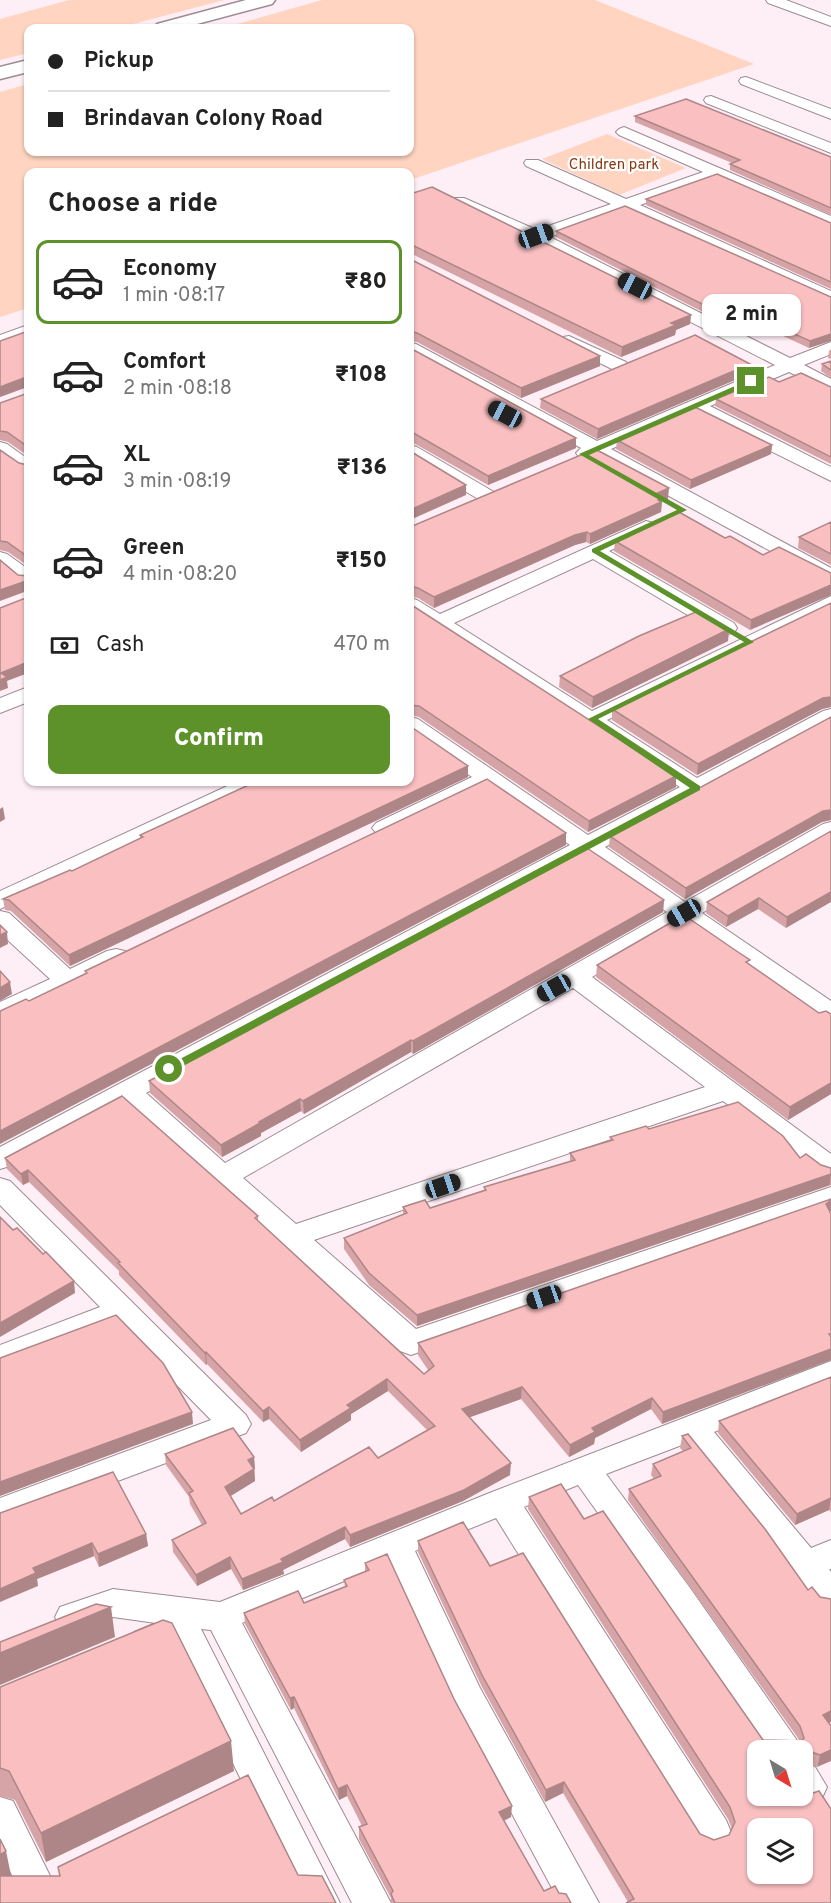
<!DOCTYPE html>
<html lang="en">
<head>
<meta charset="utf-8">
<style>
  :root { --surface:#fff; --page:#f2f2f2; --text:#222; --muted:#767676; --line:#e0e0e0; --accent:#5d912a }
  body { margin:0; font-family:Overpass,sans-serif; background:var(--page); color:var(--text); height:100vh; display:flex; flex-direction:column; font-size:22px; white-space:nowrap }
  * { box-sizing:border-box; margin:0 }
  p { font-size:20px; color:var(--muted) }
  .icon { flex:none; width:33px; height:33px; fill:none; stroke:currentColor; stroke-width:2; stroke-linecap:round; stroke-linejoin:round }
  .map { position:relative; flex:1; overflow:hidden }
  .drawer { position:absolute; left:24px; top:168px; width:390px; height:618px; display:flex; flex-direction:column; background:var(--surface); border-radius:12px; box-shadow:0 2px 4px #0004 }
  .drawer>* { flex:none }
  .hud { position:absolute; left:24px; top:24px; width:390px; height:132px; border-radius:12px; box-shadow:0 2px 4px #0004; display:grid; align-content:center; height:132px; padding:0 24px; background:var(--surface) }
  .needle { width:39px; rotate:142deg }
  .buttons { position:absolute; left:747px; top:1740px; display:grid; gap:12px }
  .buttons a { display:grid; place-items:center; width:66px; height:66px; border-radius:12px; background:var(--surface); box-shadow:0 2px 4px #0004; font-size:30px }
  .end { position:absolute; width:27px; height:27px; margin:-14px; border:8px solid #5d912a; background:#fff; box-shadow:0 0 0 3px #fff }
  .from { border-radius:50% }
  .bubble { position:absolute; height:42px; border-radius:12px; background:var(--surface); box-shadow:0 2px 4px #0004; font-size:20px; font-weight:800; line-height:42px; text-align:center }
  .car { position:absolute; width:18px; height:36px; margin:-18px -9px; border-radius:8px; box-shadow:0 0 4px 2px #0007; background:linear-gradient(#222 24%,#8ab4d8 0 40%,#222 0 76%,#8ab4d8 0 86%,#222 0) }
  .hud b { display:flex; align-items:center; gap:21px; height:57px; font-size:22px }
  .hud b+b { border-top:2px solid var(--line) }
  .hud i { width:15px; height:15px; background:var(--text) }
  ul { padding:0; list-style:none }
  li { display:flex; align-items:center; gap:18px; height:84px; margin:0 12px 9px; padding:0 12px; border:3px solid transparent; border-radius:12px }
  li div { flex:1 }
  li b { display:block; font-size:22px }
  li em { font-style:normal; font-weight:800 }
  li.on { border-color:var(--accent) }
  li>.icon { width:54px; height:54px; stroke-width:1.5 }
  h2 { padding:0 24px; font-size:27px; line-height:72px }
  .pay { display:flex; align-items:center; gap:15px; height:66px; padding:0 24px; font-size:22px }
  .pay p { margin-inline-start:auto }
  .primary-button { display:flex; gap:12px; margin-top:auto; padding:12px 24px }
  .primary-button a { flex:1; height:69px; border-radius:12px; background:var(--accent); color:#fff; font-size:24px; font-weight:800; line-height:69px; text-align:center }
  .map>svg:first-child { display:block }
  .green { fill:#ffd4c0 }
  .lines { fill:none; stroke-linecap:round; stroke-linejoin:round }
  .minor-casing { stroke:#9c8b93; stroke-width:2 }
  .tertiary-casing { stroke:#9c8b93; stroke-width:3 }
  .minor { fill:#fff; fill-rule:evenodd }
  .tertiary { fill:#fff; fill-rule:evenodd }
  .wall { fill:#d6a4a6 }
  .shaded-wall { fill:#ae8687 }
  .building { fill:#f9bfc1; stroke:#ae8687; stroke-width:1.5; fill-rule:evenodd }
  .route { fill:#5d912a }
  .labels { text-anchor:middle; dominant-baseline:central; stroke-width:4.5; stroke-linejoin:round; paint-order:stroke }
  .far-park-label { font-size:15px; fill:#843b12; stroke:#fff }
</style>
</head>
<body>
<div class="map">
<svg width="831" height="1903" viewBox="0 0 831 1903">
  <rect width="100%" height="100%" fill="#feeef5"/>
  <path class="green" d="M69,0H224L118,28H28V53L0,60V19Z
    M322,0H595L754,64L410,180V172H28V308L0,317V92L28,84V152H410V28H223Z
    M607,134L686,168L619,195L542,159Z"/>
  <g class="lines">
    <defs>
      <path id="minor" d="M766,0H786L831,17V26L768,3Z
        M746,77L831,109V119L741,84L739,81L741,78Z
        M711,96L831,143V153L706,103L704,100L706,97Z
        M624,127L831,216V227L717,178L640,205L831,291V302L625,210L550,237L790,358L831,342V354L804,365L831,379V392L789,372L710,406L831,467V481L694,413L611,449L831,568V582L824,580L595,456L586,459L579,457L576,453L581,448L410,355V343L416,344L597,441L775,365L530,240L452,204L450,201L452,198H464L537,230L611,204L526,166L524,163L526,160H538L626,199L703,172L619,135L616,132L619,129Z
        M28,325V336L0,346V335Z
        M569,336L626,362L629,366L626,370H614L563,345L560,341L563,337Z
        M0,442L7,444L28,459V473L21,471L0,457Z
        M410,445L417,447L494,492L497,496L494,500H480L410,459Z
        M646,521L653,523L656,527L653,531L609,551L734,623L737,628L734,633L726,634L718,633L593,559L454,623L592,711L831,596V610L607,720L697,778L823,711L831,709V725L605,847L685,902L823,824L831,822V839L702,913L831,1001V1023L822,1020L683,924L592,977L831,1154V1178L821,1175L723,1101L314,1240L416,1329L831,1187V1208L411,1355L400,1351L124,1105L10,1166L0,1169V1147L570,845L487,788L392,833L384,835L376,833L372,828L376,823L472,777L410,734V717L418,719L588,835L680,787L410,613V598L417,600L440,614ZM586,857L667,912L225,1163L146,1093ZM573,988L705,1087L296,1224L243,1178Z
        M0,552L7,554L28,569V585L21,583L0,568Z
        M28,687V702L0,713V698Z
        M236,782H266L262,787L0,909V891Z
        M0,911L9,913L70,969L107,951L116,949L125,951L129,957L125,963L0,1022V1002L50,979L0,933Z
        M0,1178L10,1181L246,1415L251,1424L246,1433L0,1525V1498L211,1420L118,1325L0,1369V1345L100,1307L0,1205Z
        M831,1361V1386L714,1432L811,1548L831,1540V1569H829L831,1572V1610L819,1606L687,1443L606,1474L690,1588L796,1739L800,1750H763L666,1608L578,1485L524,1507L726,1820L731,1832L726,1844L713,1849L700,1844L496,1518L415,1551L480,1688L599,1903H560L456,1710L388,1563L242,1623L391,1903H352L211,1630L201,1629L340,1903H302L176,1648L164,1650L146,1657L134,1652L129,1642L134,1632L156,1623L113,1617L72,1631L60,1627L55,1617L60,1607L113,1589L220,1602L492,1492Z
        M802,1762L815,1767L827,1787L822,1798L809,1803L794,1796H802Z
        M0,1797L13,1801L56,1888L50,1900L45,1903H0V1889L15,1881L0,1851Z"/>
      <path id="tertiary" d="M246,0H275L272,4L182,28H154L157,24Z
        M28,60V72L0,79V67Z"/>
    </defs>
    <use href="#minor" class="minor-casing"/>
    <use href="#tertiary" class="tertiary-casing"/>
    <use href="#minor" class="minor"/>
    <use href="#tertiary" class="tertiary"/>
  </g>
  <path class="wall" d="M635,116L831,157V215L730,170V164L732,163L635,122Z
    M410,194L691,315L690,324L676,330L675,335L621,357L410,253Z
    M646,199L831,223V289L646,205Z
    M556,231L831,297L809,348L727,310L711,316L556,237Z
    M410,259L600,366L521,398L417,342L410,341Z
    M28,331V388L27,387L0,397Z
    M410,348L576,448L488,485L410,441Z
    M831,349V359L828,358L829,351Z
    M831,361V378L821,371L822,364Z
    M749,374L597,439L540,408L541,399Z
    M779,382L831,387V464L715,406L716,399Z
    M28,393V592L18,575L28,576V566L8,552L0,550V450L19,463L28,465V456L8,442L0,440V403Z
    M617,440L772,445L771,454L690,489L616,449Z
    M668,499L662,501L661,512L590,544L586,542L575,545L434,608L418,598L410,596V527Z
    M831,522V565L798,548L799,537Z
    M725,538L763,555L750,630L614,551L615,541Z
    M831,603V707L822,709L697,775L612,720V709Z
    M410,604L676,787L588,832L419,717L410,715Z
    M729,629L728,641L592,708L559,687L560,676Z
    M831,717V820L822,822L685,899L609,847L610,836Z
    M468,766V777L70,966L11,911L5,910L3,899L72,871L140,839V835Z
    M831,831L786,928L758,909L726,927L706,913L707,902Z
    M664,900L663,912L413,1054L411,1052L304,1114L301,1111L261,1133V1136L222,1157L150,1093L149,1081Z
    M749,964L819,1013L831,1014V1094L788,1120L596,977L597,965Z
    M649,1129L800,1158L831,1168V1185L417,1326L369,1285L344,1249V1238L403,1214V1207L430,1208L484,1190V1187L570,1162V1153L610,1141V1137Z
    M5,1158L258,1216V1221L424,1374L428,1370L418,1355V1343L830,1212L662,1424L651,1409L595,1438L594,1444L569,1457L521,1399L470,1417L510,1475L463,1501L350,1547L345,1539L283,1570L284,1574L243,1590L231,1569L197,1586L173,1552L172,1540L202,1525L190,1504L189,1497L166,1465L165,1454L254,1457L255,1481L230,1496L241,1514L378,1458L427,1430L388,1391L351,1414V1420L301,1452L269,1419L263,1422L207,1364L206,1365L119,1275V1271L29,1182L23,1185L7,1169Z
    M831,1377V1512L829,1510L795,1525L718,1433L719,1421Z
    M682,1436L808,1590L820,1597L831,1599V1722L829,1723L817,1767L802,1761L758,1796L831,1809L628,1902L563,1793L545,1802L482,1687L418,1552V1541L490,1566L700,1834L714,1840L729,1835L732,1829L728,1819L528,1509L529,1497L584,1519L763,1740L799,1741L798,1738L628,1500L629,1489L654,1479L651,1475L653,1464L683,1451L680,1448Z
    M0,1513L146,1534L148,1546L99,1567L94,1556L37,1579L38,1586Z
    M365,1563L454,1699L511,1817L504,1821L544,1891L559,1893L571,1903H391V1898L359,1839V1827L362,1826L347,1796L339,1800L294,1708L291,1710L245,1624L244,1613L304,1603L345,1587L344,1580L365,1572Z
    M0,1687L234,1771L46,1862L15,1800L0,1796Z"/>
  <path class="shaded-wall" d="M728,304L727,310L711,316L712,309Z
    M691,315L690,324L676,330L675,335L621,357L622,347L671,323Z
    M831,334V341L809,348L810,341Z
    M600,356V366L521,398V388Z
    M750,364L749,374L597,439L598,429Z
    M26,377L27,387L0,397V387Z
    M576,438V448L488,485V476Z
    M772,445L771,454L690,489L691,480Z
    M466,485V495L410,520V510Z
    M669,488L668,499L662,501L661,512L590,544V534L655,494Z
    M587,532L586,542L575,545L434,608V597L575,535Z
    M26,581L27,591L0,601V590Z
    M831,585V595L750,630L751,620Z
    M729,629L728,641L592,708L593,697Z
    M28,662V673L7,681L8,688L0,691V680L1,673Z
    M831,697V707L822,709L697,775L698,764L823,698Z
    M468,766V777L70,966L69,955Z
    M676,776V787L588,832L589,821Z
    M223,782H232L223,785Z
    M3,807L5,819L0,822V809Z
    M831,810V820L822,822L685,899L686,888L823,811Z
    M566,833V845L0,1144V1131Z
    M831,892V902L786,928L787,917Z
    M759,898L758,909L726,927L728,916Z
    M664,900L663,912L413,1054V1041Z
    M7,932L8,944L0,948V935Z
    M10,982L12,994L0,1001V988Z
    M411,1040V1052L304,1114L303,1101Z
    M831,1083V1094L788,1120L790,1107Z
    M300,1099L301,1111L261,1133V1136L222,1157L221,1145L259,1122Z
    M28,1170L29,1182L23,1185L21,1174Z
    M831,1174L830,1185L417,1326V1315Z
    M831,1200V1211L824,1215L826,1204Z
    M74,1281L75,1293L0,1337V1323Z
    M831,1349V1360L662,1424L663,1412Z
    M206,1352L207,1364L206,1365L205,1353Z
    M387,1379L388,1391L351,1414V1420L301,1452L300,1440L347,1405Z
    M522,1387L521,1399L462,1420V1409Z
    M652,1398L651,1409L595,1438L594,1444L569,1457L570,1445L592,1428Z
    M269,1407V1419L263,1422V1411Z
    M192,1412L193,1424L0,1496V1482Z
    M254,1457L255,1468L249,1472L248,1460Z
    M511,1463L510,1475L463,1501L350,1547V1535Z
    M254,1469L255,1481L226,1499L225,1487Z
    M831,1498L829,1510L795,1525L797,1514Z
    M345,1527V1539L283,1570L284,1574L243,1590L242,1579Z
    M146,1534L148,1546L99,1567L98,1554Z
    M92,1543L94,1556L37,1579L38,1586L0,1602V1589L33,1568Z
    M230,1557L231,1569L197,1586L196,1575Z
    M111,1607L115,1637L0,1685V1653Z
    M294,1697V1708L291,1710L290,1698Z
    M831,1711V1722L821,1726L823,1715Z
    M231,1741L234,1771L46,1862L41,1833Z
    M831,1750V1761L817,1767L820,1755Z
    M564,1782L563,1793L545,1802L546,1790Z
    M347,1785V1796L339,1800L338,1789Z
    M512,1806L511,1817L499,1823V1812Z
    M6,1851L12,1880L0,1888V1855Z"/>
  <path class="building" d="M686,99L831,157V208L730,164L740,160L635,116Z
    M717,174L831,223V282L646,199Z
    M432,187L691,315L671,323L676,325L622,347L410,244V194Z
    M625,206L831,297V334L810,341L728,304L712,309L556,231Z
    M410,259L600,356L521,388L417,333L410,331V332Z
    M28,331V379L26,377L0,387V341Z
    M695,335L750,364L598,429L541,399Z
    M410,348L576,438L488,476L410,431Z
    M831,361V370L822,364Z
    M801,373L831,387V457L716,399L769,377L779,382Z
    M28,393V582L26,581L0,590V560L18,575L28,576V557L7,542L0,541V450L19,463L28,465V447L7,432L0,431V403Z
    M695,407L772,445L691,480L617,440Z
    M595,449L669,488L655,494L662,498L658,500L661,502L590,534L587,532L575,535L434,597L418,588L410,586V527Z
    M410,451L466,485L410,510Z
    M679,512L725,538L730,536L763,555L779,547L831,573V585L751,620L615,541Z
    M831,522V554L799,537Z
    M28,597V662L1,673L7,677L0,680V608Z
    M831,603V697L823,698L698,764L612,709Z
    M410,604L676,776L589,821L419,706L410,705Z
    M698,611L729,629L593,697L560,676L639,636Z
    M831,717V810L823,811L686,888L610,836Z
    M410,726L468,766L69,955L9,900L3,899L70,870L72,871L143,837L140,835L255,782H410Z
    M487,779L566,833L0,1131V1011L26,999L29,1001L87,973L85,971Z
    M831,831V892L787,917L759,898L728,916L707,902Z
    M587,848L664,900L413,1041L411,1040L303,1101L300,1099L259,1122L260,1123L221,1145L149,1081Z
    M684,915L738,952L750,960L746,962L819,1013L826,1011L831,1014V1083L790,1107L597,965Z
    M0,925L7,932L0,935Z
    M0,971L10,982L0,988Z
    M122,1096L258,1216L255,1218L424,1374L434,1366L418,1343L831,1199V1200L826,1204L831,1214V1334H829L831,1337V1349L663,1412L652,1398L592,1428L595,1432L570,1445L522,1387L462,1409L511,1463L464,1490L350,1535L345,1527L281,1559L283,1562L242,1579L230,1557L196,1575L172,1540L206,1523L189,1493L193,1491L165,1454L233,1428L254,1457L248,1460L254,1469L225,1487L241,1514L272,1497L274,1501L369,1447L378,1458L435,1426L387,1379L347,1405L351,1408L300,1440L269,1407L263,1411L206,1352L205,1353L118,1263L120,1262L28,1170L21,1174L5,1158Z
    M738,1102L783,1136L800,1158L806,1154L821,1165L831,1168V1174L417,1315L369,1273L344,1238L407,1213L403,1207L425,1200L430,1208L486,1190L484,1187L575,1160L570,1153L613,1140L610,1137L646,1126L649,1129Z
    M0,1217L13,1230L17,1228L43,1254L46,1252L74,1281L0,1323Z
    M116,1315L163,1363L192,1412L0,1482V1358Z
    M831,1377V1498L797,1514L719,1421Z
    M688,1434L765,1529L808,1590L812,1587L820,1597L831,1599V1711L823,1715L831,1726V1750L820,1755L803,1749L802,1760V1750H758V1796H802V1790L810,1794L819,1791L831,1809V1903H626L634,1899L564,1782L546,1790L482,1675L418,1541L463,1522L490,1566L523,1553L700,1834L714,1840L729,1835L735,1822L730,1807L529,1497L561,1484L584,1519L603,1511L763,1740L802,1741L804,1738L800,1726L629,1489L661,1476L653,1464L691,1448L682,1436ZM758,1828H802V1874H758Z
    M113,1472L146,1534L98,1554L92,1543L33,1568L36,1573L0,1589V1513Z
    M387,1554L454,1699L512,1806L499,1812L544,1891L555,1886L559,1893L566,1894L571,1903H395L391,1894L393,1891L359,1827L367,1824L347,1785L338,1789L294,1697L290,1698L244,1613L298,1591L304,1603L347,1586L344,1580L369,1570L365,1563Z
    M96,1604L111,1607L0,1653V1642Z
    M163,1620L172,1623L231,1741L41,1833L9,1771L0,1768V1687Z
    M248,1775L298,1875L322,1876L336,1903H0V1876H60L58,1867Z
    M0,1839L6,1851L0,1855Z"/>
  <path class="route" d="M751,379L754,383L589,455L687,510L600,551L754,642L598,719L700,786V790L172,1072H165V1067L690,788L588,719L744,642L592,552V549L677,510L579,454Z"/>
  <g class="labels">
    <g class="far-park-label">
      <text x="614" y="165">Children park</text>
    </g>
  </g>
</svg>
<div class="buttons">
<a><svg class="needle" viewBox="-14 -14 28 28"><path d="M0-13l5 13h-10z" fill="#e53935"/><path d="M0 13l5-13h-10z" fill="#767676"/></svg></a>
<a><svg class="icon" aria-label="layers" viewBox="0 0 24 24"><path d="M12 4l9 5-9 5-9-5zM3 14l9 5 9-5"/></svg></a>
</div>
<i class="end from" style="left:169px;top:1069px"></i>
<i class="end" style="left:751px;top:381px"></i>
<div class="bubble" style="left:702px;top:294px;width:99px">2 min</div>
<i class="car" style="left:536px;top:236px;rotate:70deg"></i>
<i class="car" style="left:635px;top:286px;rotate:297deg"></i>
<i class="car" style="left:505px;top:414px;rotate:298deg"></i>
<i class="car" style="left:684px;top:913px;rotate:240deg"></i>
<i class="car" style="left:554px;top:988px;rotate:241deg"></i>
<i class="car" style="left:443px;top:1186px;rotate:71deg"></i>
<i class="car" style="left:544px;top:1297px;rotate:251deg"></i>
<div class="hud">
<b><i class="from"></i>Pickup</b>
<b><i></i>Brindavan Colony Road</b>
</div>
<section class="drawer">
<h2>Choose a ride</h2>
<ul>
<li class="on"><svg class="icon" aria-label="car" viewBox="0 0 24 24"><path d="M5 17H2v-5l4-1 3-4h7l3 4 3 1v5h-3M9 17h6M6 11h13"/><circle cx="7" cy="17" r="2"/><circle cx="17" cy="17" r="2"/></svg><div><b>Economy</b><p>1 min · 08:17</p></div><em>₹80</em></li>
<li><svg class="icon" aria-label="car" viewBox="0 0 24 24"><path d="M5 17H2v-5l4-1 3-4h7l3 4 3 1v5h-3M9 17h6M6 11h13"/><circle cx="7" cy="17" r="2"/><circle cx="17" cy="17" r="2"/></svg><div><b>Comfort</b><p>2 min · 08:18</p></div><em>₹108</em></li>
<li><svg class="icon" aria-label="car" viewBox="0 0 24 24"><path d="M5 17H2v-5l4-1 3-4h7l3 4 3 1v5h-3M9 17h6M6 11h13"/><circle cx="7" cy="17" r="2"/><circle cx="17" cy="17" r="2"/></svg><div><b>XL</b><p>3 min · 08:19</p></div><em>₹136</em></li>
<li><svg class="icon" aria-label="car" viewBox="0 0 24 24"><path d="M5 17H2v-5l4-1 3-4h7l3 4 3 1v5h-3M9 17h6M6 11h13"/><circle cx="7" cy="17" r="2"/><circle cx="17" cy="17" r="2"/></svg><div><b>Green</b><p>4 min · 08:20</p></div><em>₹150</em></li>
</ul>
<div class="pay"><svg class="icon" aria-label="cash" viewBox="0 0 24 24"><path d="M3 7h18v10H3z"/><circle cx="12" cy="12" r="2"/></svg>Cash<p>470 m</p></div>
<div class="primary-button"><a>Confirm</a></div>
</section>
</div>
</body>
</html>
